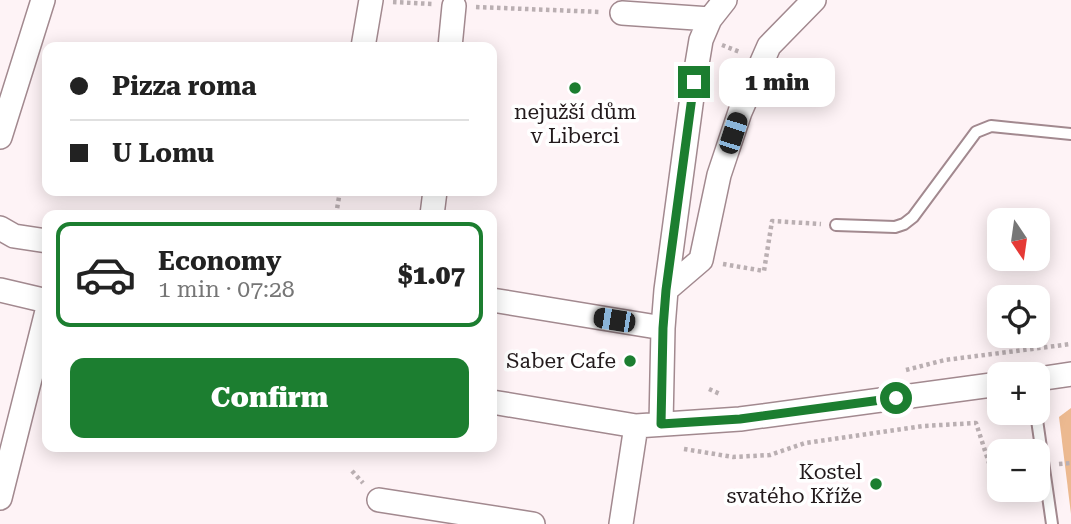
<!DOCTYPE html>
<html lang="en">
<head>
<meta charset="utf-8">
<style>
  :root { --surface:#fff; --page:#f6f6f6; --text:#222; --muted:#767676; --line:#e0e0e0; --accent:#1c7e30 }
  body { margin:0; font-family:"Roboto Serif",serif; background:var(--page); color:var(--text); height:100vh; display:flex; flex-direction:column; font-size:26px; white-space:nowrap }
  * { box-sizing:border-box; margin:0 }
  p { font-size:23px; color:var(--muted) }
  .icon { flex:none; width:38px; height:38px; fill:none; stroke:currentColor; stroke-width:2; stroke-linecap:round; stroke-linejoin:round }
  .map { position:relative; flex:1; overflow:hidden }
  .panel { position:absolute; left:42px; top:210px; width:455px; height:242px; display:flex; flex-direction:column; background:var(--surface); border-radius:14px; box-shadow:0 4px 18px #0003 }
  .panel>* { flex:none }
  .top-card { position:absolute; left:42px; top:42px; width:455px; height:154px; border-radius:14px; box-shadow:0 4px 18px #0003; display:grid; align-content:center; height:154px; padding:0 28px; background:var(--surface) }
  .needle { width:46px; rotate:167deg }
  .tools { position:absolute; left:987px; top:208px; display:grid; gap:14px }
  .tools a { display:grid; place-items:center; width:63px; height:63px; border-radius:14px; background:var(--surface); box-shadow:0 4px 18px #0003; font-size:35px }
  .end { position:absolute; width:32px; height:32px; margin:-16px; border:9px solid #1c7e30; background:#fff; box-shadow:0 0 0 4px #fff }
  .from { border-radius:50% }
  .bubble { position:absolute; height:49px; border-radius:14px; background:var(--surface); box-shadow:0 4px 18px #0003; font-size:23px; font-weight:800; line-height:49px; text-align:center }
  .car { position:absolute; width:21px; height:42px; margin:-21px -10px; border-radius:9px; box-shadow:0 0 5px 2px #0007; background:linear-gradient(#222 24%,#8ab4d8 0 40%,#222 0 76%,#8ab4d8 0 86%,#222 0) }
  .top-card b { display:flex; align-items:center; gap:24px; height:66px; font-size:26px }
  .top-card b+b { border-top:2px solid var(--line) }
  .top-card i { width:18px; height:18px; background:var(--text) }
  ul { padding:12px 0 0; list-style:none }
  li { display:flex; align-items:center; gap:21px; height:105px; margin:0 14px 10px; padding:0 14px; border:4px solid transparent; border-radius:14px }
  li div { flex:1 }
  li b { display:block; font-size:26px }
  li em { font-style:normal; font-weight:800 }
  li.current { border-color:var(--accent) }
  li>.icon { width:63px; height:63px; stroke-width:1.5 }
  .button { display:flex; gap:14px; margin-top:auto; padding:14px 28px }
  .button a { flex:1; height:80px; border-radius:14px; background:var(--accent); color:#fff; font-size:28px; font-weight:800; line-height:80px; text-align:center }
  .map>svg:first-child { display:block }
  .green { fill:#ecb990 }
  .lines { fill:none; stroke-linecap:round; stroke-linejoin:round }
  .lane-casing { stroke:#a2898f; stroke-width:14 }
  .street-casing { stroke:#a2898f; stroke-width:26 }
  .path { stroke:#baafb2; stroke-width:4.5; stroke-dasharray:3.5 3.5; stroke-linecap:butt }
  .lane { stroke:#fff; stroke-width:10 }
  .street { stroke:#fff; stroke-width:23 }
  .route { stroke:#1c7e30; stroke-width:9 }
  .poi-dot { fill:#1c7e30; stroke:#fff; stroke-width:2.5 }
  .labels { text-anchor:middle; dominant-baseline:central; stroke-width:7; stroke-linejoin:round; paint-order:stroke }
  .poi-label { font-size:21px; fill:#231a1c; stroke:#fff; text-anchor:end }
</style>
</head>
<body>
<div class="map">
<svg width="1071" height="524" viewBox="0 0 1071 524">
  <rect width="100%" height="100%" fill="#fef3f6"/>
  <path class="green" d="M1071,408V514L1059,417Z"/>
  <g class="lines">
    <defs>
      <path id="lane" d="M836,225L895,227L904,224L913,217L976,132L991,126L1071,134
        M1036,413L1052,524"/>
      <path id="street" d="M622,13L710,19
        M363,47L371,0
        M450,47L454,6
        M0,137L43,0
        M432,215L435,191
        M0,228L14,236L47,241
        M0,290L47,301
        M666,290L701,260L719,175L740,112L769,46L814,0
        M492,300L663,328
        M1038,379L1071,374
        M492,402L636,426L740,419L999,384
        M661,424L663,328L666,290L694,82L701,40L710,19L725,0
        M0,498L47,311
        M379,500L533,524
        M621,524L636,426"/>
    </defs>
    <use href="#lane" class="lane-casing"/>
    <use href="#street" class="street-casing"/>
    <path class="path" d="M393,2L433,4
      M476,7L601,12
      M722,45L740,52
      M336,215L340,191
      M723,264L764,271L772,221L821,224
      M906,370L945,360L1071,344
      M709,389L720,394
      M684,449L733,457L770,455L805,443L923,426L976,423L989,463L999,464
      M1059,464L1071,463
      M352,471L363,483"/>
    <use href="#lane" class="lane"/>
    <use href="#street" class="street"/>
  </g>
  <g class="lines">
    <path class="route" d="M694,82L666,290L663,328L661,424L740,419L896,398"/>
  </g>
  <g class="poi-dot">
    <circle cx="575" cy="88" r="7"/>
    <circle cx="630" cy="361" r="7"/>
    <circle cx="876" cy="484" r="7"/>
  </g>
  <g class="labels">
    <g class="poi-label">
      <text x="575" y="112" text-anchor="middle">nejužší dům<tspan x="575" dy="24">v Liberci</tspan></text>
      <text x="616" y="361">Saber Cafe</text>
      <text x="862" y="472">Kostel<tspan x="862" dy="24">svatého Kříže</tspan></text>
    </g>
  </g>
</svg>
<div class="tools">
<a><svg class="needle" viewBox="-14 -14 28 28"><path d="M0-13l5 13h-10z" fill="#e53935"/><path d="M0 13l5-13h-10z" fill="#767676"/></svg></a>
<a><svg class="icon" aria-label="locate" viewBox="0 0 24 24"><circle cx="12" cy="12" r="6"/><path d="M12 2v4M12 18v4M2 12h4M18 12h4"/></svg></a>
<a>+</a>
<a>−</a>
</div>
<i class="end from" style="left:896px;top:398px"></i>
<i class="end" style="left:694px;top:82px"></i>
<div class="bubble" style="left:719px;top:58px;width:116px">1 min</div>
<i class="car" style="left:733px;top:133px;rotate:18deg"></i>
<i class="car" style="left:614px;top:320px;rotate:279deg"></i>
<div class="top-card">
<b><i class="from"></i>Pizza roma</b>
<b><i></i>U Lomu</b>
</div>
<section class="panel">
<ul>
<li class="current"><svg class="icon" aria-label="car" viewBox="0 0 24 24"><path d="M5 17H2v-5l4-1 3-4h7l3 4 3 1v5h-3M9 17h6M6 11h13"/><circle cx="7" cy="17" r="2"/><circle cx="17" cy="17" r="2"/></svg><div><b>Economy</b><p>1 min · 07:28</p></div><em>$1.07</em></li>
</ul>
<div class="button"><a>Confirm</a></div>
</section>
</div>
</body>
</html>
